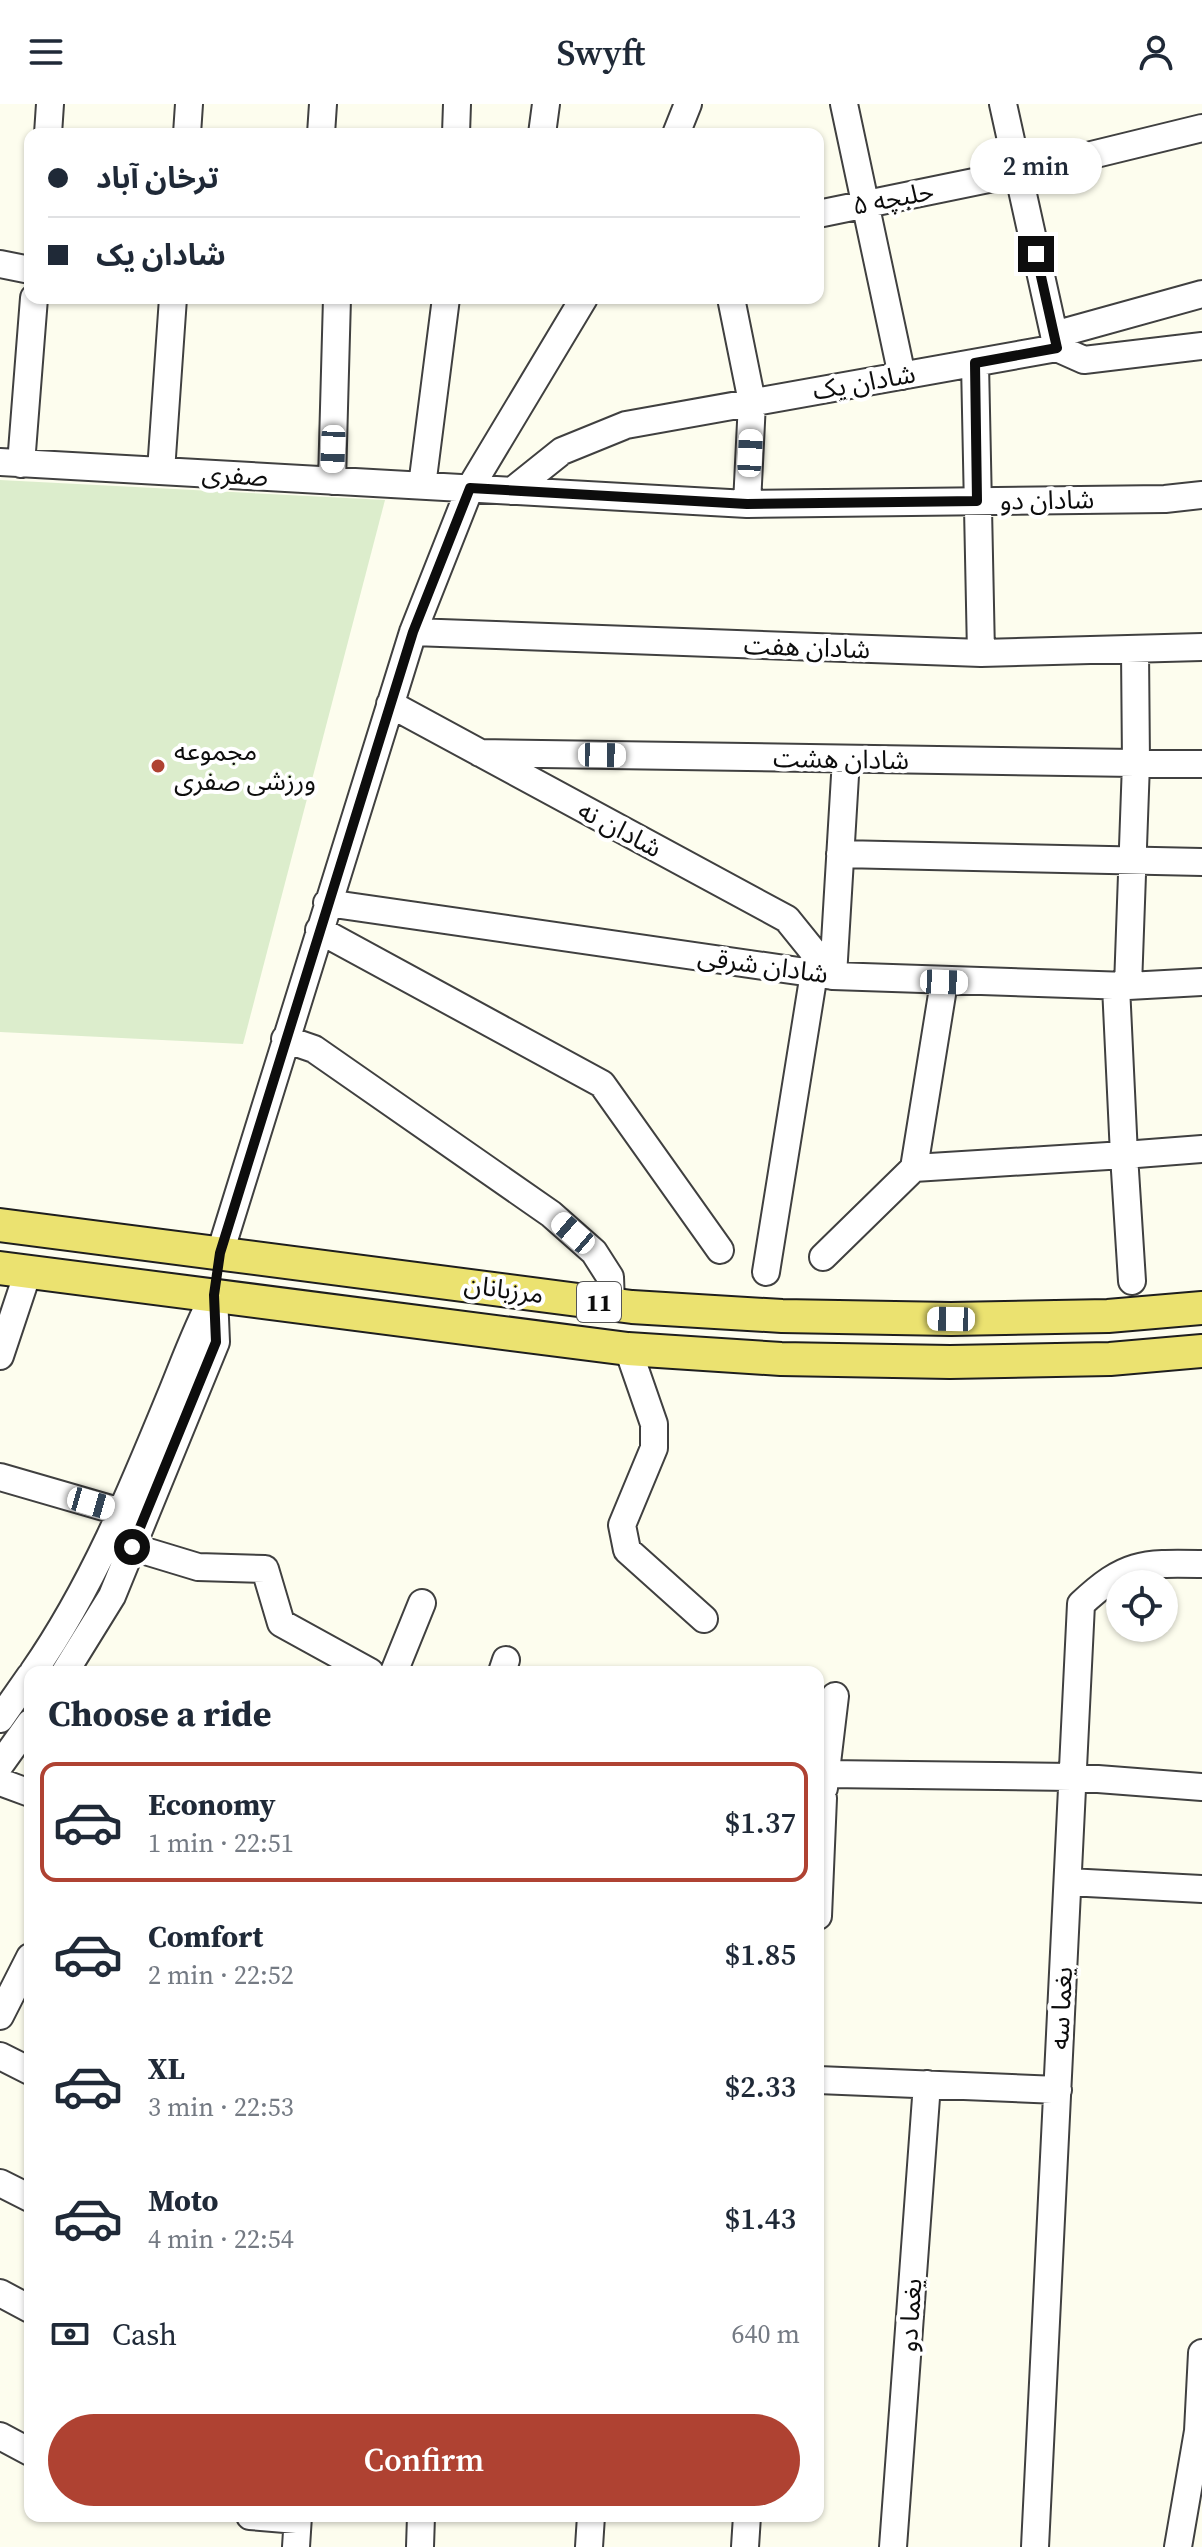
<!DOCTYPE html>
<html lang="en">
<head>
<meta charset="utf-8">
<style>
  :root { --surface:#fff; --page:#f2f2f3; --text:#1f2937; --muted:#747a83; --line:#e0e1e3; --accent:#af4232 }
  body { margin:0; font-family:"Source Serif 4","Noto Sans Arabic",serif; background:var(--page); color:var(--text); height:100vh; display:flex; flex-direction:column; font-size:30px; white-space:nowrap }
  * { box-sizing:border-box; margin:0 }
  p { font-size:26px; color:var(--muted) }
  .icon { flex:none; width:44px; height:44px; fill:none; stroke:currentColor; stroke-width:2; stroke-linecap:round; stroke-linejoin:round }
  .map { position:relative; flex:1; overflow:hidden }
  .sheet { position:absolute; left:24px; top:1562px; width:800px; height:856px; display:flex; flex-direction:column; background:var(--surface); border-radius:16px; box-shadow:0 2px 6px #0004 }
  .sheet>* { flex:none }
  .banner { position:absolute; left:24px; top:24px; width:800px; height:176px; border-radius:16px; box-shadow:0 2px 6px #0004; display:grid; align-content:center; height:176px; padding:0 24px; background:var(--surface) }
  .tools { position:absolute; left:1106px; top:1466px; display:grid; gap:16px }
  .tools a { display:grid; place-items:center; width:72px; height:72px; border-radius:50%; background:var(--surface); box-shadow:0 2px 6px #0004; font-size:40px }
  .end { position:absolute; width:36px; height:36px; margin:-18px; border:10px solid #0d0d0d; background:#fff; box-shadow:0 0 0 4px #fff }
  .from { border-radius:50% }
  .bubble { position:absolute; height:56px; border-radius:28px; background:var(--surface); box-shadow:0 2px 6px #0004; font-size:26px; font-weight:600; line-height:56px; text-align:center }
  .car { position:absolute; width:24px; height:48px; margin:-24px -12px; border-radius:10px; box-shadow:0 0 6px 2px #0007; background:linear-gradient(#fff 24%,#345 0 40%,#fff 0 76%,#345 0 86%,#fff 0) }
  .banner b { display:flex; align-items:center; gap:28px; height:76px; font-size:30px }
  .banner b+b { border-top:2px solid var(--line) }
  .banner i { width:20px; height:20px; background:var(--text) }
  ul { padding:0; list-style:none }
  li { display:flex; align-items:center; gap:24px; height:120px; margin:0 16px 12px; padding:0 8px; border:4px solid transparent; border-radius:16px }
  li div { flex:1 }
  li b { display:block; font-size:30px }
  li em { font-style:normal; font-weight:600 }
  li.active { border-color:var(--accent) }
  li>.icon { width:72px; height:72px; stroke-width:1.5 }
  h2 { padding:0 24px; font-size:36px; line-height:96px }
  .pay { display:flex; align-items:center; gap:20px; height:88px; padding:0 24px; font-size:30px }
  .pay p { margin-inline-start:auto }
  .primary-button { display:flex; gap:16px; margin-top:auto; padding:16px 24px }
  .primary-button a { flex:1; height:92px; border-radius:48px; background:var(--accent); color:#fff; font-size:32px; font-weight:600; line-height:92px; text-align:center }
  header { display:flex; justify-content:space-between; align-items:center; height:104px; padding:0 24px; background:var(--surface); font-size:36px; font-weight:600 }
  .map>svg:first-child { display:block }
  .pitch { fill:#dcedcc }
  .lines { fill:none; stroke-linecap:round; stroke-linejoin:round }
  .minor-casing { stroke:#404040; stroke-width:30 }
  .major-casing { stroke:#1e1e1e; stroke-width:36 }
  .minor { stroke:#fff; stroke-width:26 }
  .major { stroke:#ebe270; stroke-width:32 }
  .route { stroke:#0d0d0d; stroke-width:10 }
  .poi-dot { fill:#af4232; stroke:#fff; stroke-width:3 }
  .labels { text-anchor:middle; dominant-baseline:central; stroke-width:8; stroke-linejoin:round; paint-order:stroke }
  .shield { fill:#fff; stroke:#565656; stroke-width:2 }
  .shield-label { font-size:24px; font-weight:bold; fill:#0d0d0d }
  .street-label { font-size:26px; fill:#0d0d0d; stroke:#fff }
  .poi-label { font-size:26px; fill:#0d0d0d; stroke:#fff; text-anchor:start }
</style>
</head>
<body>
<header><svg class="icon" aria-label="menu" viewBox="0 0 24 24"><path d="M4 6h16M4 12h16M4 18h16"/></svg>Swyft<svg class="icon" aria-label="person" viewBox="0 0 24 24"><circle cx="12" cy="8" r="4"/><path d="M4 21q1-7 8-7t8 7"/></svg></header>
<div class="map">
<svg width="1202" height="2443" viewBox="0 0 1202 2443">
  <rect width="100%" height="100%" fill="#fdfdee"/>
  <path class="pitch" d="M0,376L385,396L243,940L0,928Z"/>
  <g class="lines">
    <defs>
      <path id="minor" d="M844,0L902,272
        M1003,0L1057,244
        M48,30L50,0
        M187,30L189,0
        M321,30L323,0
        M456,30L457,0
        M542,30L546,0
        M676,30L688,0
        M818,110L1018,69L1202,24
        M0,160L30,166
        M731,194L752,298L747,400
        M1054,231L1202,190
        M1057,244L1084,256L1202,242
        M975,259L981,549
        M0,358L747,400L1165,395L1202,391
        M21,360L34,194
        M161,367L173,194
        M332,377L337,194
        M422,382L446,194
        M512,387L562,347L626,321L1057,244
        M413,528L981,549L1202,543
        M390,600L787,815L833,872
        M480,649L1202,660
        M840,750L1202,758
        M327,799L833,872L1128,882L1202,878
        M319,826L602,980L720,1146
        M833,872L846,655
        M1116,882L1124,1051L1202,1045
        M1128,882L1136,659L1135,547
        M285,935L314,945L551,1110L594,1148L610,1173L611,1199
        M914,1064L1124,1051L1132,1177
        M220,1149L413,528L470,384L584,194
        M823,1153L914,1064L944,878
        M766,1168L814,869
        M628,1245L654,1320V1344L622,1421L627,1446L704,1515
        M0,1252L28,1168
        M0,1373L121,1408
        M132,1443L198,1463L265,1465L281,1519L370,1568
        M33,1568C92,1483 131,1388 170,1293C184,1259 196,1225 214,1191
        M65,1568L112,1492L216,1238L214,1191
        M394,1568L422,1499
        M502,1568L506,1556
        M0,1615L30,1572
        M0,1661L30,1619
        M826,1670L1072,1673L1202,1683
        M0,1678L30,1689
        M824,1684L835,1592
        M818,1694H823L818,1812
        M1068,1778L1202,1785
        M0,1912L30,1853
        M0,1952L30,1967
        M818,1976L1058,1986
        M0,2079L30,2094
        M0,2189L30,2205
        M0,2332L30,2348
        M250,2412L297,2416
        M296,2443L298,2412
        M420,2443L421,2412
        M589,2443L591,2412
        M745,2443L747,2412
        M893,2443L927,1980
        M1035,2443L1081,1500C1126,1458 1142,1459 1202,1460
        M1178,2443L1198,2327L1202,2249"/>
      <path id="major" d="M0,1121L632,1203L782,1212L951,1215L1108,1212L1202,1204
        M0,1164L628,1245L781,1255L950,1258L1110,1255L1202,1247"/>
    </defs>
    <use href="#minor" class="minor-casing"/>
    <use href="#major" class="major-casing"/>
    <use href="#minor" class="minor"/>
    <use href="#major" class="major"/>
  </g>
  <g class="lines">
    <path class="route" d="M132,1443L216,1238L214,1191L220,1149L413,528L470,384L747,400L977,397L975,259L1057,244L1036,150"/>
  </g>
  <circle class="poi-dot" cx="158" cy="662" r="8"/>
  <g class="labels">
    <rect class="shield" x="577" y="1178" width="44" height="40" rx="6"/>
    <g class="shield-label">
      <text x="599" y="1198">11</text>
    </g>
    <g class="street-label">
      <text transform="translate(893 94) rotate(-11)">حلبچه ۵</text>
      <text transform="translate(864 278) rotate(-10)">شادان یک</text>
      <text transform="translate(235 371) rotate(3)">صفری</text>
      <text transform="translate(1047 396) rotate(-1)">شادان دو</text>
      <text transform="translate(807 543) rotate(2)">شادان هفت</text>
      <text transform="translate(841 655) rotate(1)">شادان هشت</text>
      <text transform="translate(620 725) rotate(28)">شادان نه</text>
      <text transform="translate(763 861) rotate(8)">شادان شرقی</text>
      <text transform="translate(504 1185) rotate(8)">مرزبانان</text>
      <text transform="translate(1061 1904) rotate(-87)">یغما سه</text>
      <text transform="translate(910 2211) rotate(-86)">یغما دو</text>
    </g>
    <g class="poi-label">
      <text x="174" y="647">مجموعه<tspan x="174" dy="30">ورزشی صفری</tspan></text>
    </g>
  </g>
</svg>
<div class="tools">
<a><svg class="icon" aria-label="locate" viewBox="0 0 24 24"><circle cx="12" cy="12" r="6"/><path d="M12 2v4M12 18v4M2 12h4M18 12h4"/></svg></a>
</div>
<i class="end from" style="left:132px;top:1443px"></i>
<i class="end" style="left:1036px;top:150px"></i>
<div class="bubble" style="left:970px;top:34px;width:132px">2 min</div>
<i class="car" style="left:333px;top:345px;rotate:182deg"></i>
<i class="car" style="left:750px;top:349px;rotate:3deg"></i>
<i class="car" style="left:602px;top:651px;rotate:91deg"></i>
<i class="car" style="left:944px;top:878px;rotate:92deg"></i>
<i class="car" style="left:573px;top:1129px;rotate:311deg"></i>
<i class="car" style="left:951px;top:1215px;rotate:271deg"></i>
<i class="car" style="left:91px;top:1399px;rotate:106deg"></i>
<div class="banner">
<b><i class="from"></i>ترخان آباد</b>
<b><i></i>شادان یک</b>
</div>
<section class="sheet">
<h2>Choose a ride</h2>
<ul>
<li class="active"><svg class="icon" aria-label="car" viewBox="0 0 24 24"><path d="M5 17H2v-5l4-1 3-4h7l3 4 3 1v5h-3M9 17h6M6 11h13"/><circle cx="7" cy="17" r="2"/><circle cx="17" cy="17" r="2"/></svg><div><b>Economy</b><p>1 min · 22:51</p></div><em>$1.37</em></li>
<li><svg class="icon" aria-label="car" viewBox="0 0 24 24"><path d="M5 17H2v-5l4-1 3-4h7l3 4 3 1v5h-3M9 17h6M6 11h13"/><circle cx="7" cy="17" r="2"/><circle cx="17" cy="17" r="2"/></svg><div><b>Comfort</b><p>2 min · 22:52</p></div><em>$1.85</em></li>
<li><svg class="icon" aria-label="car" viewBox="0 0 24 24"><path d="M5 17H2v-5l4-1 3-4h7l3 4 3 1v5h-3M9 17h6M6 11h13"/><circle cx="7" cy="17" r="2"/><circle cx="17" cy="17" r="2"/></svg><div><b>XL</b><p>3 min · 22:53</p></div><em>$2.33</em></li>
<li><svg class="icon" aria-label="car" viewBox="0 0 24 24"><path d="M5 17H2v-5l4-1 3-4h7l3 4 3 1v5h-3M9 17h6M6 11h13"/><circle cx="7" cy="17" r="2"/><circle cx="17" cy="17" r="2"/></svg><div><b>Moto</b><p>4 min · 22:54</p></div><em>$1.43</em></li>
</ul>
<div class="pay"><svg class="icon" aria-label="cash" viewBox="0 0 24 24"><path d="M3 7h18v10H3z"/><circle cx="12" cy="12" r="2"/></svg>Cash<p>640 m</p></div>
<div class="primary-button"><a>Confirm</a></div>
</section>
</div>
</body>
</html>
